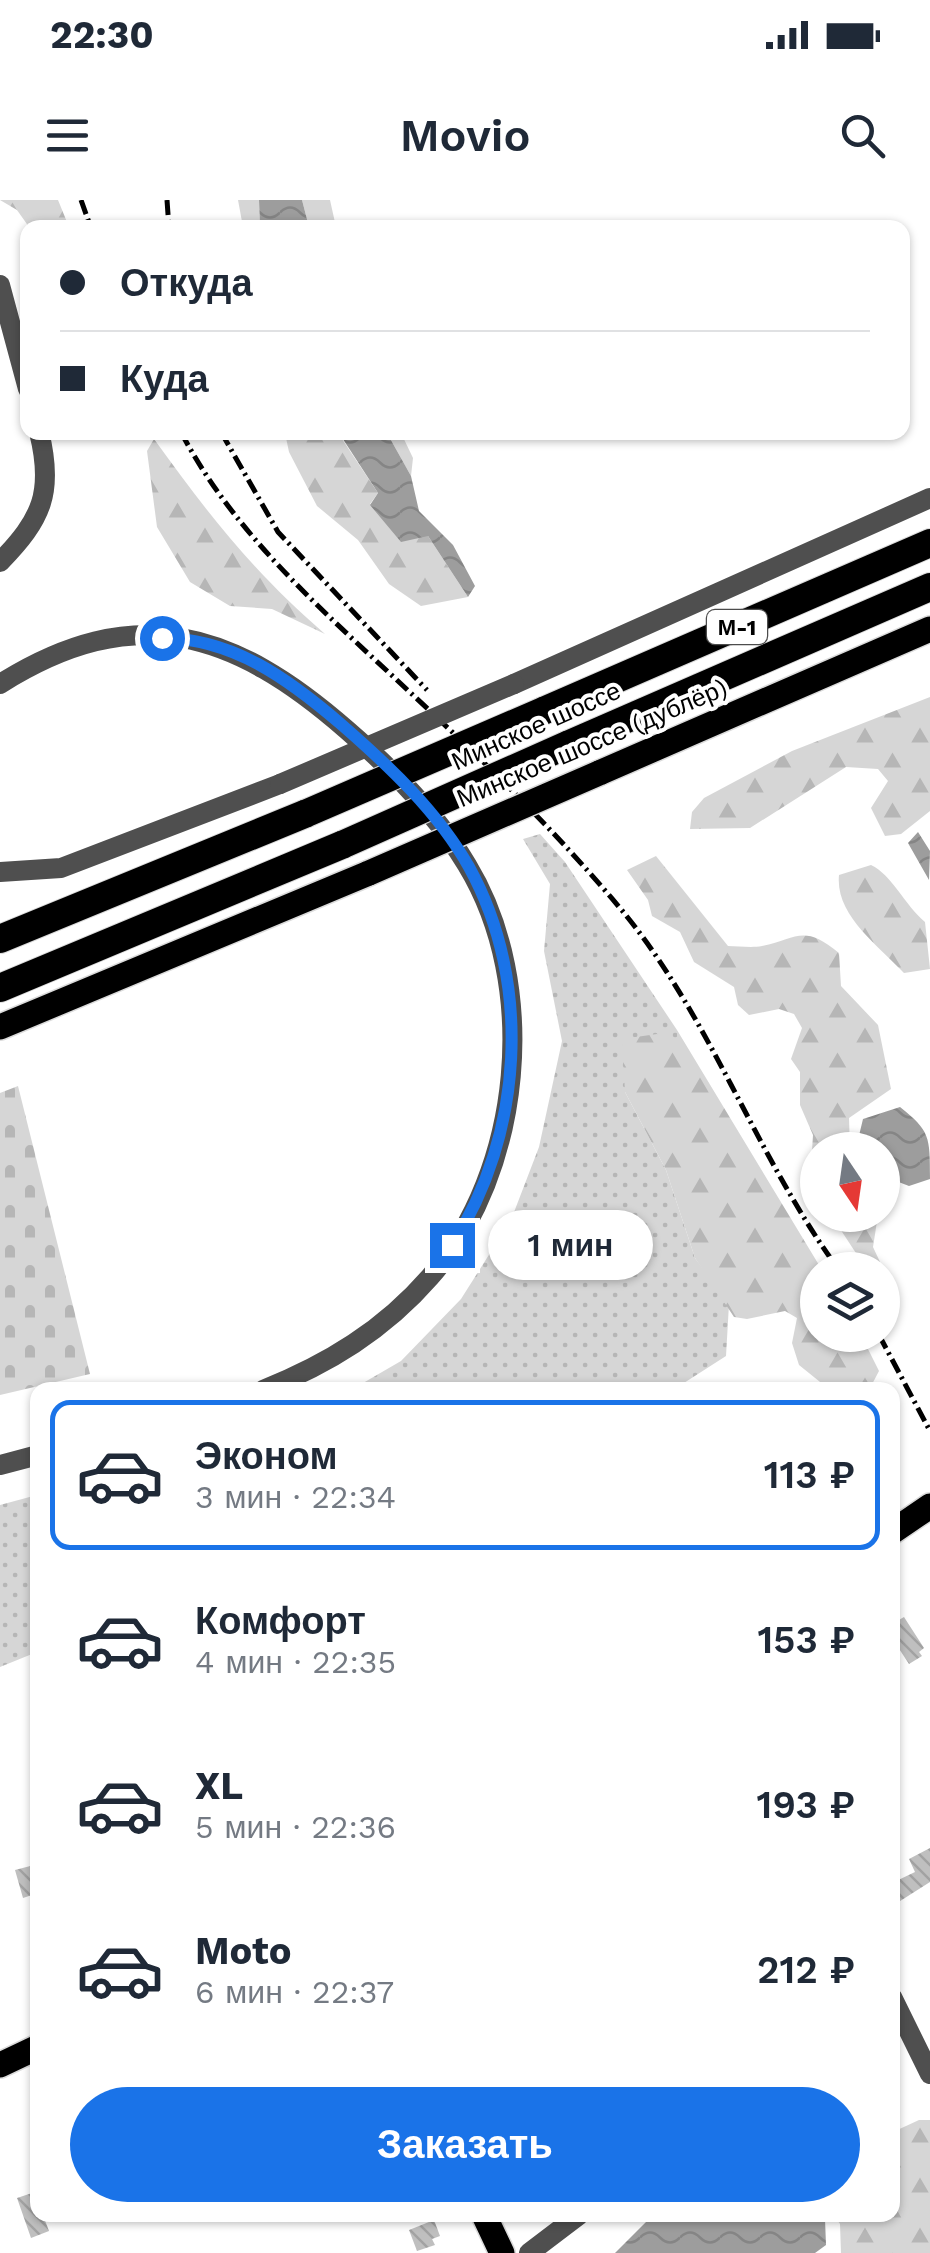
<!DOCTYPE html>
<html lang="ru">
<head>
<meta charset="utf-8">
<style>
  :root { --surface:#fff; --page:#f2f2f3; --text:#1f2937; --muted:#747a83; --line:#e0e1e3; --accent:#1a73e8 }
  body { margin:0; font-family:"Work Sans",sans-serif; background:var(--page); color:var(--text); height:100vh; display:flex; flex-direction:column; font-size:38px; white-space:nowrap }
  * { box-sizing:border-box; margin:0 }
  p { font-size:32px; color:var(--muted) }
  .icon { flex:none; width:55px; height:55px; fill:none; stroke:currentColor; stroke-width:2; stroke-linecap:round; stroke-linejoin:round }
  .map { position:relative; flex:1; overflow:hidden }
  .drawer { position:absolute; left:30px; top:1182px; width:870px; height:840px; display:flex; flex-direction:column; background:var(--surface); border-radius:20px; box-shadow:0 2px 8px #0004 }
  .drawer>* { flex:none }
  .top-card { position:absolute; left:20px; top:20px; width:890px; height:220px; border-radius:20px; box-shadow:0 2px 8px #0004; display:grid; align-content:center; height:220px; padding:0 40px; background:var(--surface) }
  .needle { width:65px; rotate:167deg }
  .buttons { position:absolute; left:800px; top:932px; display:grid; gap:20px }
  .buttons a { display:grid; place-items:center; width:100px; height:100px; border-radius:50%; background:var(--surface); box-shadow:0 2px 8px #0004; font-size:50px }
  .end { position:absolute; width:45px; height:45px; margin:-22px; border:12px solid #1a73e8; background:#fff; box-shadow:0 0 0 5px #fff }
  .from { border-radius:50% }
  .bubble { position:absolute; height:70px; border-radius:35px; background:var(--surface); box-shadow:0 2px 8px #0004; font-size:32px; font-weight:600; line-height:70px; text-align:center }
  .top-card b { display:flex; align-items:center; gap:35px; height:95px; font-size:38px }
  .top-card b+b { border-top:2px solid var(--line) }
  .top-card i { width:25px; height:25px; background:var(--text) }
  ul { padding:18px 0 0; list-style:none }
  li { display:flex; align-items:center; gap:30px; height:150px; margin:0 20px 15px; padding:0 20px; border:5px solid transparent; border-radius:20px }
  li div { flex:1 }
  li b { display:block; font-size:38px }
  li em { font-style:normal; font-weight:600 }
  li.active { border-color:var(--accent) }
  li>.icon { width:90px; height:90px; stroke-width:1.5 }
  .button { display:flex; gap:20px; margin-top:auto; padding:20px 40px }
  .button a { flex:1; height:115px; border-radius:60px; background:var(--accent); color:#fff; font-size:40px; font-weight:600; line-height:115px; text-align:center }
  .status { display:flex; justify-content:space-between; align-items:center; height:70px; padding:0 50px; background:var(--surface); direction:ltr }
  .status svg { height:28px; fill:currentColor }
  header { display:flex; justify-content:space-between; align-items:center; height:130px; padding:0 40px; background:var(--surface); font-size:45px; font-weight:600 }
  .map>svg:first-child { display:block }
  .grass { fill:url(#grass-dots) }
  .forest { fill:url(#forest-firs) }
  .cemetery { fill:url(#cemetery-stones) }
  .water { fill:url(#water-waves) }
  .building { fill:url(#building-back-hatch) }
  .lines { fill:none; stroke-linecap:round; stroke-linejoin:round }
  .major-casing { stroke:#dbdbdb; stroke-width:28 }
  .highway-casing { stroke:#dbdbdb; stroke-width:30 }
  .minor { stroke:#4f4f4f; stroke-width:20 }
  .major { stroke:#000; stroke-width:25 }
  .highway { stroke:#000; stroke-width:28 }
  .rail { stroke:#000; stroke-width:5; stroke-dasharray:15 5 2.5 5; stroke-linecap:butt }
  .major-bridge-casing { stroke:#dbdbdb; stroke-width:28; stroke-linecap:butt }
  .highway-bridge-casing { stroke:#dbdbdb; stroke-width:30; stroke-linecap:butt }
  .minor-bridge { stroke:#4f4f4f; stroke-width:20 }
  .major-bridge { stroke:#000; stroke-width:25 }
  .highway-bridge { stroke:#000; stroke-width:28 }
  .route { stroke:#1a73e8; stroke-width:12 }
  .labels { text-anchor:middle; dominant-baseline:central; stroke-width:8; stroke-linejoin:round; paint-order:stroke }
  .shield { fill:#fff; stroke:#4c4c4c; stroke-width:2.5 }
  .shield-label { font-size:22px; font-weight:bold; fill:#000 }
  .street-label { font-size:25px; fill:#000; stroke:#fff }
</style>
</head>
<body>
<div class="status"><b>22:30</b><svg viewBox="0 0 49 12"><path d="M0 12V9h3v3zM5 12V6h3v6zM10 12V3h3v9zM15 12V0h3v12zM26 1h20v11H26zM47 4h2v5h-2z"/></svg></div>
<header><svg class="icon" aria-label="menu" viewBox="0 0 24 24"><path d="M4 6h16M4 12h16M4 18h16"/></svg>Movio<svg class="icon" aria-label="search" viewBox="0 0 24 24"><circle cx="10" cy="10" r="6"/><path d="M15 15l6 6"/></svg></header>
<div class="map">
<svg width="930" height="2053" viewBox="0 0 930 2053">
  <defs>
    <pattern id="grass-dots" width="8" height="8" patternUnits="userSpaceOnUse" patternTransform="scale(2.5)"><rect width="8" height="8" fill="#d6d6d6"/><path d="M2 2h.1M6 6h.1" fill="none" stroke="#b6b6b6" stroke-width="1.8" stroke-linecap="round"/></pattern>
    <pattern id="forest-firs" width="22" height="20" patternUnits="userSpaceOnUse" patternTransform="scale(2.5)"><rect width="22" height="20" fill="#d6d6d6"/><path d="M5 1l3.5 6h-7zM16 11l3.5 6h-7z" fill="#b6b6b6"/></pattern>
    <pattern id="cemetery-stones" width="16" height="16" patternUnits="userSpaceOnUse" patternTransform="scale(2.5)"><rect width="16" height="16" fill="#d6d6d6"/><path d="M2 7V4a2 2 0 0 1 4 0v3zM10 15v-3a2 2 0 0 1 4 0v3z" fill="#b6b6b6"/></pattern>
    <pattern id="water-waves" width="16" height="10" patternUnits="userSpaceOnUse" patternTransform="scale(2.5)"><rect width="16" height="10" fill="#9d9d9d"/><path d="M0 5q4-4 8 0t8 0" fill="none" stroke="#858585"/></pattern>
    <pattern id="building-back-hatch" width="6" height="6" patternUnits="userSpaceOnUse" patternTransform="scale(2.5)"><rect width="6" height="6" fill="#bfbfbf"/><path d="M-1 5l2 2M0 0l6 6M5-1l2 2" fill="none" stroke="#a2a2a2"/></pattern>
  </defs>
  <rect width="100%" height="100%" fill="#fff"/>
  <path class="grass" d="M540,634L565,662L677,830V844L625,892L666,970L695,1058L729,1104L726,1156L673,1190H351L401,1161L461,1099L511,1020L539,947L562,841L544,751L550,684L523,639Z
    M37,1295V1452L0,1467V1305Z"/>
  <path class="forest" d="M0,0H58L69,27H29L17,10Z
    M238,0H259L260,27H243Z
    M302,0H330L336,27H309Z
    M285,233H338L378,293L370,304L428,336L468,397L421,406L389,384L358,340L317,306L289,252Z
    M387,233H401L413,258L411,276Z
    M154,239C208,314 254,373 325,434L272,409L230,406L190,382L157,327L147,251Z
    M930,497V611L901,634L885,636L871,608L888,581L878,569L846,567L750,628L690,629L692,612L704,598L792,551Z
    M656,656L728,746C738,746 752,748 762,746C797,739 803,723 839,753L841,786L878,825L891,889L849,918L850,950H818L817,994L810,983L813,935L800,905V872L791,859L802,828L794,814L779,809L749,815L738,805L734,787L694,762L680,732L652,716L648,700L627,670Z
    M871,665C892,675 904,704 925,722L930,769L904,773C878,745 835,715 839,675Z
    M677,830L822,1070H818V1135H861L879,1171L869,1190H830L799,1165L792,1143L797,1118L785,1111L747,1119L734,1117L695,1058L666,970L625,892L622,839L657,834L677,844Z
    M831,1015H878L873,1047L880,1062L876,1070H867Z
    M919,1920H930V2053H841L840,2024L834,2015H892L893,1932Z"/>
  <path class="cemetery" d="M18,886L90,1174L0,1195V893Z"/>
  <path class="water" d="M259,0H302L309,27H260Z
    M339,233H387L411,276L419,311L453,345L475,386L468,397L428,336L401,342L370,305L378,293Z
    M918,632L930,651L929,680L908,643Z
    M900,907C930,931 930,936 930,979L909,986L883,976L882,950L856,948L863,919Z
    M653,2015H807L825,2019L826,2045L815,2053H615Z"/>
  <path class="building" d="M904,1417L924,1448L919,1452L922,1456L909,1464L892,1438V1424Z
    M930,1648V1682L897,1703L892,1683L915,1672L909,1659Z
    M38,1664V1693L23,1698L15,1670Z
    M38,1991V2015H43L49,2031L31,2038L17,1998Z
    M434,2020L440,2036L432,2039L435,2045L417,2051L409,2030Z"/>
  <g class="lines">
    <defs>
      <path id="major" d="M599,573L930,429
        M0,827L369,673
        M892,1332L930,1306
        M0,1865L38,1847
        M484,2015L502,2053"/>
      <path id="highway" d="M543,511L930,343
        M567,545L930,387
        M0,739L307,613
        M0,788L344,644"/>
    </defs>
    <use href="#major" class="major-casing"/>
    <use href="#highway" class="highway-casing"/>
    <path class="minor" d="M0,85L28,189
      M0,362C42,319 54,292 39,232
      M0,484C135,399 234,431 347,530C392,569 436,613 467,665C540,785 523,971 430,1077C384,1130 328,1164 263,1190
      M514,484L930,298
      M0,672L61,668L280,584
      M0,1265L38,1255
      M892,1797L930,1874
      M529,2053L579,2015"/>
    <use href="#major" class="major"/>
    <use href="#highway" class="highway"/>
    <path class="rail" d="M81,0L91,28
      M167,0L169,28
      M181,232C236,338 330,417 415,497C487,564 557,633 620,708C711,817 756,957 839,1070
      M221,232L278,332L427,490
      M879,1135L930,1231"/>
    <defs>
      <path id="major-bridge" d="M369,673L599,573"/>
      <path id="highway-bridge" d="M307,613L543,511
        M344,644L567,545"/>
    </defs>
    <use href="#major-bridge" class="major-bridge-casing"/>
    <use href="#highway-bridge" class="highway-bridge-casing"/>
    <path class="minor-bridge" d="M280,584L514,484"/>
    <use href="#major-bridge" class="major-bridge"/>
    <use href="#highway-bridge" class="highway-bridge"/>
  </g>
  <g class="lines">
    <path class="route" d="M162,438C233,438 290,480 342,525C389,566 438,612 469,667C533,783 523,935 452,1045"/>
  </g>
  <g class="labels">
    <rect class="shield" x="707" y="410" width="60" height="34" rx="8"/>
    <g class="shield-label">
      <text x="737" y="427">М-1</text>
    </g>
    <g class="street-label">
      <text transform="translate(536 526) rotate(-24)">Минское шоссе</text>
      <text transform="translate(592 543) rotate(-23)">Минское шоссе (дублёр)</text>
    </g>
  </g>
</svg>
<div class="buttons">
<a><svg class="needle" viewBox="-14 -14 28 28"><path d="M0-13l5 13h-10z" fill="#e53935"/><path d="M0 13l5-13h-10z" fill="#747a83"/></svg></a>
<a><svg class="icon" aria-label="layers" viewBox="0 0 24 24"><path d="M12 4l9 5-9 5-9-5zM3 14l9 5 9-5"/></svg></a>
</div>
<i class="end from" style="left:162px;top:438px"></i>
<i class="end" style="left:452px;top:1045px"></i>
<div class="bubble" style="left:488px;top:1010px;width:165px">1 мин</div>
<div class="top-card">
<b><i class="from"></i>Откуда</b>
<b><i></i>Куда</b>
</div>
<section class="drawer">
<ul>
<li class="active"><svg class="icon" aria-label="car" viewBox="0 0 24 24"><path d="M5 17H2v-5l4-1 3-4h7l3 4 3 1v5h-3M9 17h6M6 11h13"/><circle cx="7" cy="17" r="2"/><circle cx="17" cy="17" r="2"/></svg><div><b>Эконом</b><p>3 мин · 22:34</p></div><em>113 ₽</em></li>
<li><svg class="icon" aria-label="car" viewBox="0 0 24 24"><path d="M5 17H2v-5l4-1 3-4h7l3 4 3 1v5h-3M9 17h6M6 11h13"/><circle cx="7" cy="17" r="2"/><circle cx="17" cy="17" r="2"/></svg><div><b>Комфорт</b><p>4 мин · 22:35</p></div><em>153 ₽</em></li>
<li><svg class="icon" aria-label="car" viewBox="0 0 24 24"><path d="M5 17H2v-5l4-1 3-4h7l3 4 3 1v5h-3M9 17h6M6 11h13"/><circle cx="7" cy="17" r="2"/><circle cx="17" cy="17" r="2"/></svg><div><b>XL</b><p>5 мин · 22:36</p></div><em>193 ₽</em></li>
<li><svg class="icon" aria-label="car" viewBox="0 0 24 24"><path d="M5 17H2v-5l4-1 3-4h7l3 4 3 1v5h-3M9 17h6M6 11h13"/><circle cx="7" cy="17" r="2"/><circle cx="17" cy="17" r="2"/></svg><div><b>Moto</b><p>6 мин · 22:37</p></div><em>212 ₽</em></li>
</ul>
<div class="button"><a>Заказать</a></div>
</section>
</div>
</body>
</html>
